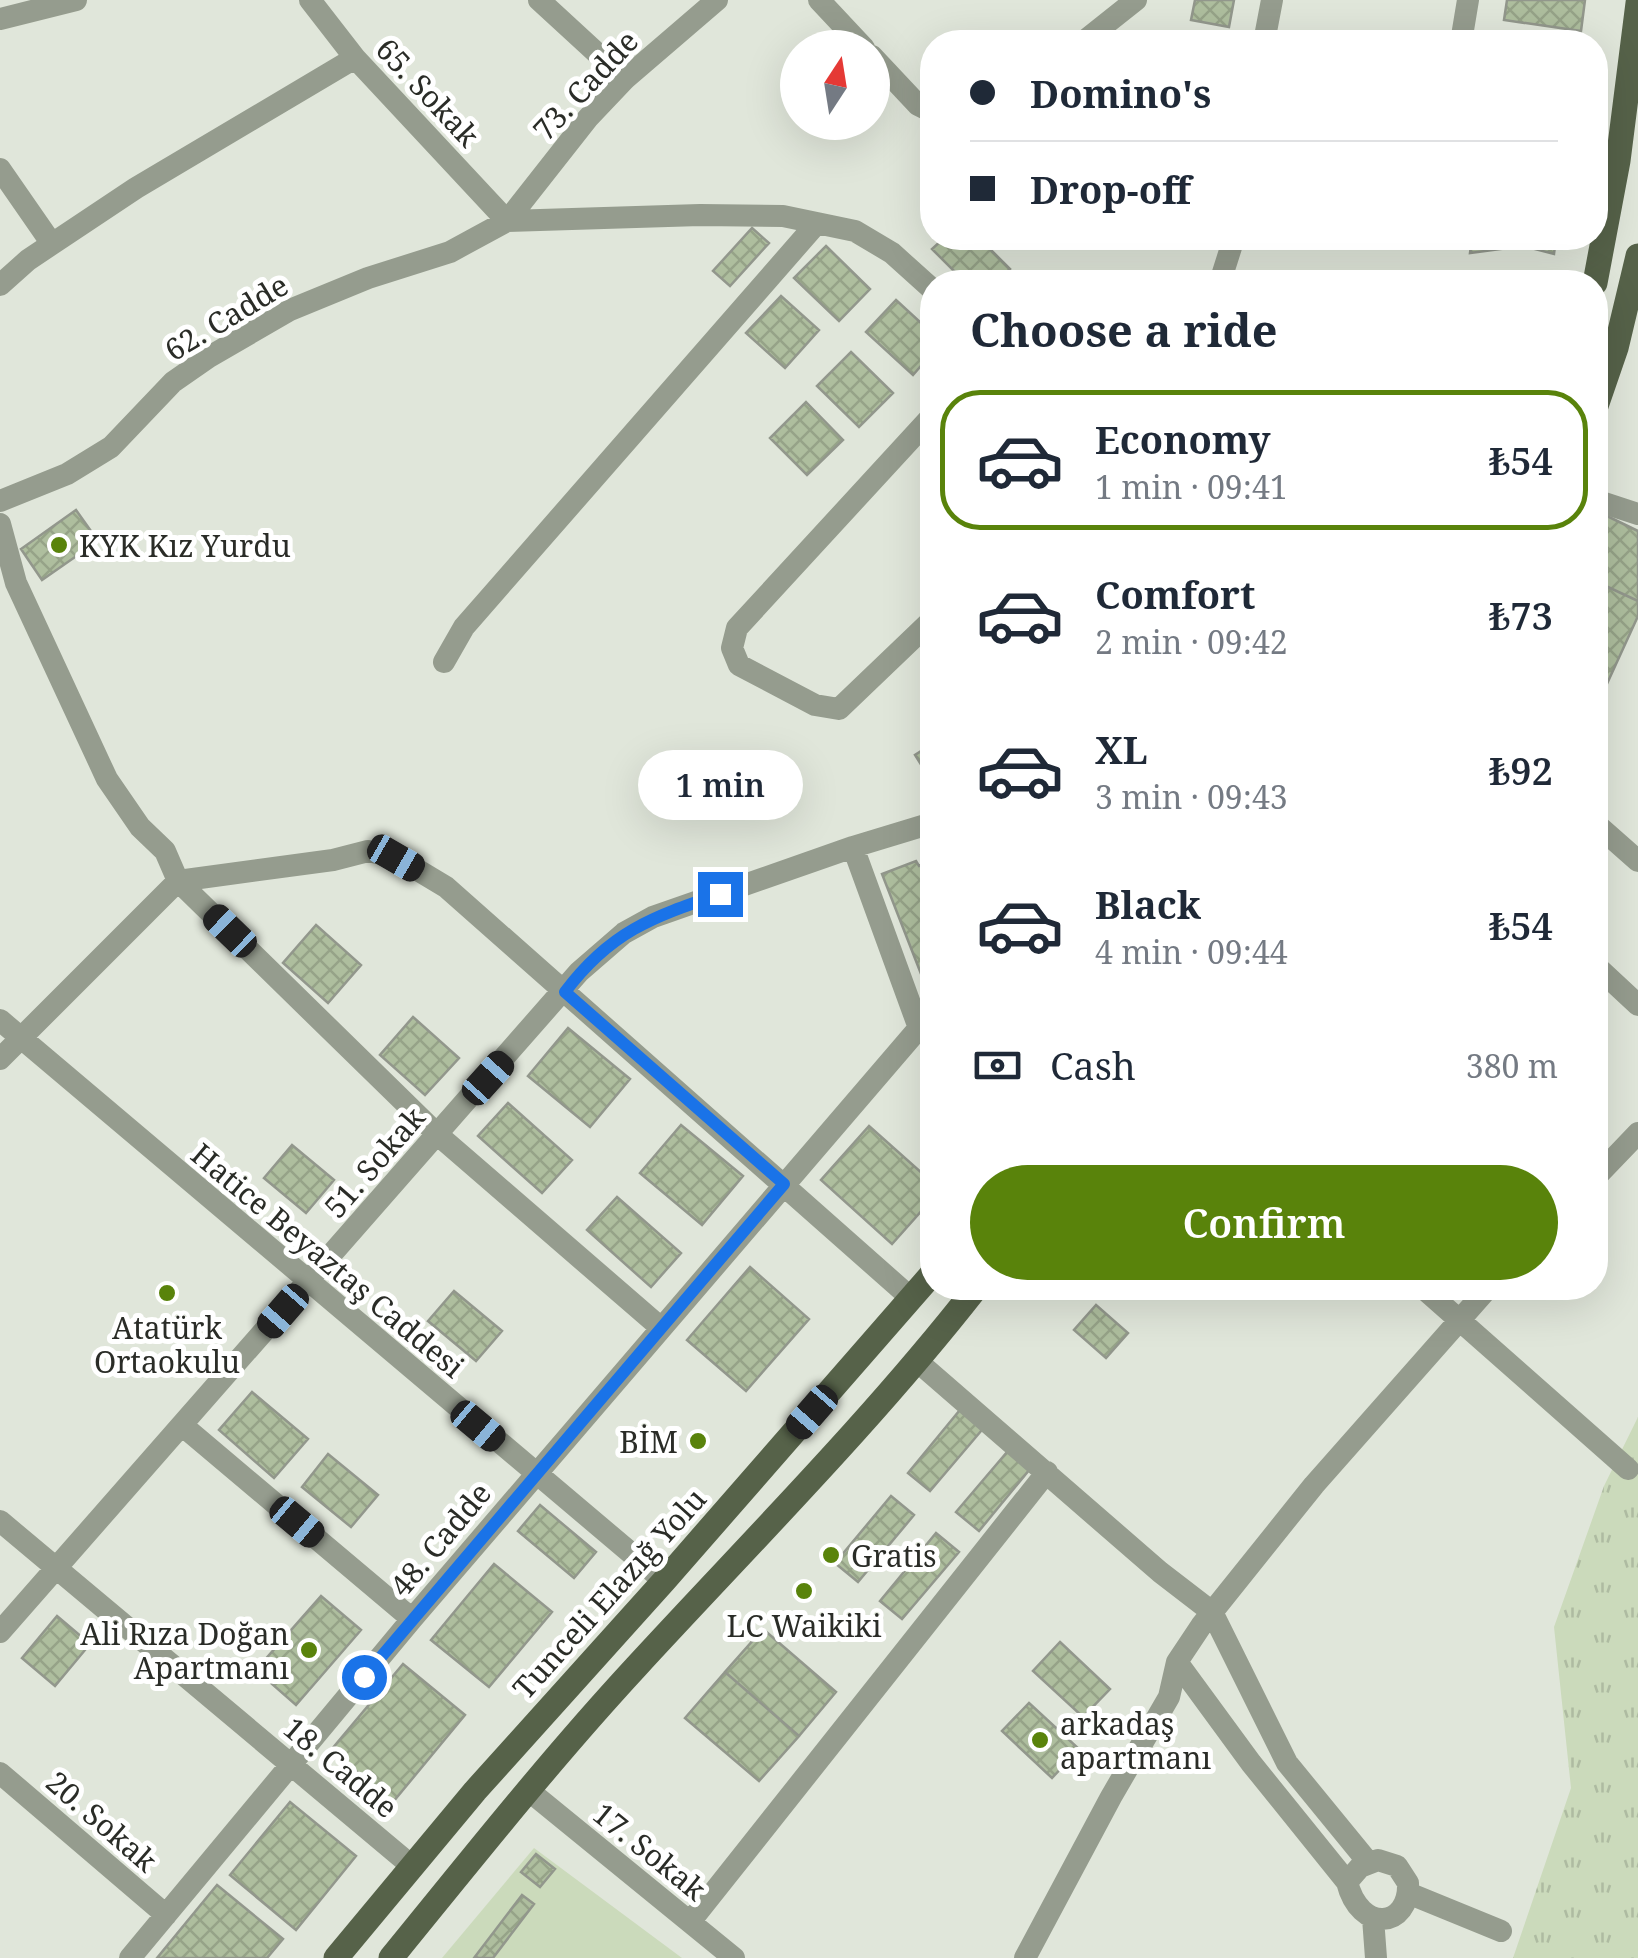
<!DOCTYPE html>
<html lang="en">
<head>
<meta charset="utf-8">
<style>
  :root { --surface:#fff; --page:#f6f6f7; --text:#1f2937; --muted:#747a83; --line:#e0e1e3; --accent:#59830b }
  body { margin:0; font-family:"Noto Serif",serif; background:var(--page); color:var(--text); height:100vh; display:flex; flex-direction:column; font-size:38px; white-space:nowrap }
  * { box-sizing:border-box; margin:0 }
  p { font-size:32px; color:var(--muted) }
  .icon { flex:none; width:55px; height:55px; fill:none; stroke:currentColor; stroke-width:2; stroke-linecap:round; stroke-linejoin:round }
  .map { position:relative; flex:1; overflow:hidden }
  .sheet { position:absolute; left:920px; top:270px; width:688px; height:1030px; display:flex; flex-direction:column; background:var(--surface); border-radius:40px; box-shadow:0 10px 40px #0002 }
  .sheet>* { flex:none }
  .banner { position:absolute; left:920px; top:30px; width:688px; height:220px; border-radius:40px; box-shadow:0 10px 40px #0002; display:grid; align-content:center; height:220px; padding:0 50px; background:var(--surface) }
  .needle { width:65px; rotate:12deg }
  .tools { position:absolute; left:780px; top:30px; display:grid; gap:20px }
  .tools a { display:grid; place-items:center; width:110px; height:110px; border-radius:50%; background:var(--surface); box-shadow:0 10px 40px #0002; font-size:50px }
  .end { position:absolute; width:45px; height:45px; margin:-22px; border:12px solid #1a73e8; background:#fff; box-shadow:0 0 0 5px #fff }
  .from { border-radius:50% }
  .bubble { position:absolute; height:70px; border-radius:35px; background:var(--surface); box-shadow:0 10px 40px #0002; font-size:32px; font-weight:600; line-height:70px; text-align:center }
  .car { position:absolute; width:30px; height:60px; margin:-30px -15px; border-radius:12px; box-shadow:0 0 8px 2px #0007; background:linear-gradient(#222 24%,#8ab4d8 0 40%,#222 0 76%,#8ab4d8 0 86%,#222 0) }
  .banner b { display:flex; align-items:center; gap:35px; height:95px; font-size:38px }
  .banner b+b { border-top:2px solid var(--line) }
  .banner i { width:25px; height:25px; background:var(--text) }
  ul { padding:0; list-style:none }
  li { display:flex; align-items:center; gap:30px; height:140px; margin:0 20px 15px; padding:0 30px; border:5px solid transparent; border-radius:40px }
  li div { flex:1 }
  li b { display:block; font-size:38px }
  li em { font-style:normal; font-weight:600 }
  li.active { border-color:var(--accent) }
  li>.icon { width:90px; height:90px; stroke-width:1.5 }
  h2 { padding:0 50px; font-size:45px; line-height:120px }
  .pay { display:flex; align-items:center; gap:25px; height:110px; padding:0 50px; font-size:38px }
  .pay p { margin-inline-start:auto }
  .action { display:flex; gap:20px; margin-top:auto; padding:20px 50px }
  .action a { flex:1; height:115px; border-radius:60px; background:var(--accent); color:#fff; font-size:40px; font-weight:600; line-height:115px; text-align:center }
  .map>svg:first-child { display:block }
  .green { fill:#cbdabb }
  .park { fill:url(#park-tufts) }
  .building { fill:url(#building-cross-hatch); stroke:#92978c; stroke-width:2.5 }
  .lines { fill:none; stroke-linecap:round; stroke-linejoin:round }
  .minor { stroke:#959c8e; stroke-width:22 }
  .major { stroke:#566249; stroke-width:25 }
  .route { stroke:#1a73e8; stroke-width:12 }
  .poi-dot { fill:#59830b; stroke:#fff; stroke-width:4 }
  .labels { text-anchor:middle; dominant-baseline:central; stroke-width:10; stroke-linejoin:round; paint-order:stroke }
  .street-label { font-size:30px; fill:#2a2c27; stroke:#fff }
  .poi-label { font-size:30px; fill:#2a2c27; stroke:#fff; text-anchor:start }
</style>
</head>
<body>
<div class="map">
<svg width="1638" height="1958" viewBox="0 0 1638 1958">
  <defs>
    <pattern id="park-tufts" width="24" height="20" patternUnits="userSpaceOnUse" patternTransform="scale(2.5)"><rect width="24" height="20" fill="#cbdabb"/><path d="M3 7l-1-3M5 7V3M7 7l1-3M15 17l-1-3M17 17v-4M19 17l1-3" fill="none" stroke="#aebba1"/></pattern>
    <pattern id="building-cross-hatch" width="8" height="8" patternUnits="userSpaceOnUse" patternTransform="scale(2.5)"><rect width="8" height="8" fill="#aebe9e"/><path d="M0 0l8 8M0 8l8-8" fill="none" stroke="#96a388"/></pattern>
  </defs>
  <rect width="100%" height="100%" fill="#e0e6da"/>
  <path class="green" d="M534,1848L682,1958H442Z"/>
  <path class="park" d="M1638,1417V1958H1513L1571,1788L1554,1627L1604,1486Z"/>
  <path class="building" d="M1195,0H1234L1229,27L1191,20Z
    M1507,0H1585L1581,31L1504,20Z
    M752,228L769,243L730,286L713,271Z
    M944,238H979L1010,269L996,282H965L932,249Z
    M1472,238H1556L1554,254L1523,246L1470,253Z
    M826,246L870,289L839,321L794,278Z
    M781,296L819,330L785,368L746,333Z
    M896,300L932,333V353L913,375L866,332Z
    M851,352L893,393L859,427L817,386Z
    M806,402L843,440L807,475L770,438Z
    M76,510L98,541L42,580L21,549Z
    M1607,516L1638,531V601L1595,581V540Z
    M1595,581L1638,601V616L1595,710Z
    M932,744V782L915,755Z
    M916,861L919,866L930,862L932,870V981L925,984L882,874Z
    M316,925L361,965L328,1003L283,963Z
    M413,1017L459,1058L425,1095L380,1055Z
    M568,1028L630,1079L590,1127L528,1076Z
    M508,1103L572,1160L542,1193L478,1136Z
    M681,1125L743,1176L702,1225L640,1173Z
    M869,1126L932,1182V1199L892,1244L821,1180Z
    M292,1145L334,1180L306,1213L264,1178Z
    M617,1197L681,1253L651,1287L587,1230Z
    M750,1267L809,1319L746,1391L687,1340Z
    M454,1291L502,1331L476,1361L428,1321Z
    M1096,1305L1128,1333L1106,1358L1074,1330Z
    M252,1392L308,1439L274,1478L219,1430Z
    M964,1405L987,1424L930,1491L908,1473Z
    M1013,1445L1035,1463L979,1531L956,1512Z
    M328,1454L378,1495L351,1527L302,1487Z
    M891,1496L914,1515L858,1582L835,1563Z
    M540,1505L596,1552L574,1578L518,1531Z
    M936,1533L959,1552L902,1619L880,1601Z
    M494,1564L552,1612L489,1687L431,1640Z
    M321,1596L361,1630L296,1705L256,1670Z
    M57,1616L90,1644L55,1686L22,1658Z
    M763,1629L836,1692L799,1736L725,1672Z
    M1060,1642L1110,1689L1083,1717L1033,1671Z
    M403,1664L465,1715L393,1802L331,1750Z
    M725,1672L799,1736L759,1781L685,1718Z
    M1029,1703L1079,1749L1052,1778L1002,1731Z
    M290,1802L356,1856L296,1930L230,1875Z
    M536,1854L555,1869L540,1887L521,1872Z
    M217,1885L283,1939L267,1958H157Z
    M522,1895L534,1904L493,1958H474Z"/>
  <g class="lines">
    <path class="minor" d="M310,0L355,58L507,221
      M539,0L625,79
      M819,0L864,48
      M0,19L76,0
      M1083,42L1136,0
      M1264,42L1272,0
      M1461,42L1468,0
      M872,56L918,105L932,112
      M0,169L52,244
      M507,221L700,215L783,216L855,231L892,253L932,289
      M1220,282L1234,238
      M0,285L28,260L136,188L355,58
      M932,416L737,628L732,648L739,665L815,705L839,709L932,620
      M1595,500L1638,514
      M0,501L67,474L111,447L173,382L209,357L290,310L368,278L450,252L507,221L588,118L625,79L717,0
      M0,524L16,583L107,779L140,827L165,851L178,881L438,1135L660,1327
      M444,662L464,627L817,223
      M1595,823L1638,861
      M853,847L919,1028L932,1040
      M1595,965L1638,1005
      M0,1020L664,1581
      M0,1059L178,881L333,860L368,851L396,857L446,887L911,1298
      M1595,1178L1638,1133
      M1423,1288L1628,1469
      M918,1362L1160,1572L1212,1612L1287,1763L1368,1862
      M183,1426L412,1619
      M0,1521L413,1867
      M0,1632L579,972L624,933L653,917L853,847L932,823
      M1177,1662L1251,1763L1347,1882
      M0,1773L166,1915
      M528,1790L734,1958
      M1378,1860L1397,1866L1408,1883C1410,1928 1360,1934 1347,1882L1360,1867Z
      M1408,1893L1501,1931
      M1373,1918L1376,1958
      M690,1922L1047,1472
      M130,1958L412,1619L919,1028
      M1025,1958L1111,1797L1169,1697L1177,1662L1201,1626L1314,1485L1488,1288"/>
    <path class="major" d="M1595,283L1618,161L1638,3
      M1595,409L1616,348L1638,256
      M336,1958L475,1791L664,1581L932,1274
      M391,1958C471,1860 550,1760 636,1667C751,1542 872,1421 976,1288"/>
  </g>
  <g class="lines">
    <path class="route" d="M364,1677L784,1184L565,992C610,932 652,917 720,894"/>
  </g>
  <g class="poi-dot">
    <circle cx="59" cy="545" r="10"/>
    <circle cx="167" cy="1293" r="10"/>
    <circle cx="698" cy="1441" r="10"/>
    <circle cx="831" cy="1555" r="10"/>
    <circle cx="804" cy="1591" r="10"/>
    <circle cx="309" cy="1650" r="10"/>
    <circle cx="1040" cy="1740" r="10"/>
  </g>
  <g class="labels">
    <g class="street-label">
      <text transform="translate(585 85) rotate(-47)">73. Cadde</text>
      <text transform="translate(428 92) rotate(47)">65. Sokak</text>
      <text transform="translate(226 317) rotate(-31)">62. Cadde</text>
      <text transform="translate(374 1162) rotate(-49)">51. Sokak</text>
      <text transform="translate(328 1260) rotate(40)">Hatice Beyaztaş Caddesi</text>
      <text transform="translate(440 1539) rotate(-50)">48. Cadde</text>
      <text transform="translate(609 1593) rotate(-48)">Tunceli Elazığ Yolu</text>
      <text transform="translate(341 1767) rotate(40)">18. Cadde</text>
      <text transform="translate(102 1821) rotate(41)">20. Sokak</text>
      <text transform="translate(650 1851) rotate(39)">17. Sokak</text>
    </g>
    <g class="poi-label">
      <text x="79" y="545">KYK Kız Yurdu</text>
      <text x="167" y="1327" text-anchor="middle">Atatürk<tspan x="167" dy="34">Ortaokulu</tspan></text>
      <text x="678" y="1441" text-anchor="end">BİM</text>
      <text x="851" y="1555">Gratis</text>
      <text x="804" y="1625" text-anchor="middle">LC Waikiki</text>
      <text x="289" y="1633" text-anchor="end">Ali Rıza Doğan<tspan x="289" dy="34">Apartmanı</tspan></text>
      <text x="1060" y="1723">arkadaş<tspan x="1060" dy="34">apartmanı</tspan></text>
    </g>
  </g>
</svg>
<div class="tools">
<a><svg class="needle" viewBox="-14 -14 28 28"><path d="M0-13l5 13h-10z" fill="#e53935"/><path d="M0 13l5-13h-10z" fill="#747a83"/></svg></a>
</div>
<i class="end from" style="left:364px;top:1677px"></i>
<i class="end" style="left:720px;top:894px"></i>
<div class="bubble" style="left:638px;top:750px;width:165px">1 min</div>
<i class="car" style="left:396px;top:858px;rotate:120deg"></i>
<i class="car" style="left:230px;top:931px;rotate:314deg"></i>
<i class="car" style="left:488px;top:1078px;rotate:42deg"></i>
<i class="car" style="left:283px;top:1311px;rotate:221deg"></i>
<i class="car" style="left:812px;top:1412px;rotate:221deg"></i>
<i class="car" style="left:478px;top:1426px;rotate:130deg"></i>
<i class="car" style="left:297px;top:1522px;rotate:130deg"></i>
<div class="banner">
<b><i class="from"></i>Domino's</b>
<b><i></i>Drop-off</b>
</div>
<section class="sheet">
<h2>Choose a ride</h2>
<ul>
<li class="active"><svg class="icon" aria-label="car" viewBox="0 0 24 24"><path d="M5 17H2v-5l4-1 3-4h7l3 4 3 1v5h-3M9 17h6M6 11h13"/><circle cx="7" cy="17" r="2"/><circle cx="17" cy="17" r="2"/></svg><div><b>Economy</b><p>1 min · 09:41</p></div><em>₺54</em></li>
<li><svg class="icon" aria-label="car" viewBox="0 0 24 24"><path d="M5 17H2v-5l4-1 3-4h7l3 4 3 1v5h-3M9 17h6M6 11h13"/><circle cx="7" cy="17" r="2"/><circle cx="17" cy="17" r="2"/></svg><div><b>Comfort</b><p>2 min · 09:42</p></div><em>₺73</em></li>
<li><svg class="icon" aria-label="car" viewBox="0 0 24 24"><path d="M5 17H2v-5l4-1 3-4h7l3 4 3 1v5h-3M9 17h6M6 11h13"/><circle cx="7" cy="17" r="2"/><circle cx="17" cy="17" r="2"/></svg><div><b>XL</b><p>3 min · 09:43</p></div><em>₺92</em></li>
<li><svg class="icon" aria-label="car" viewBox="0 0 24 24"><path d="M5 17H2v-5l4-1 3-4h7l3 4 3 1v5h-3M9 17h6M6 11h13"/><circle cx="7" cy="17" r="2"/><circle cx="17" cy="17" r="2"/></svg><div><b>Black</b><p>4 min · 09:44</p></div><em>₺54</em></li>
</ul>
<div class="pay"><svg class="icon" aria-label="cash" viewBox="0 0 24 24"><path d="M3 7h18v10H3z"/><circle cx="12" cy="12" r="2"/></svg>Cash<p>380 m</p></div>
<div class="action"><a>Confirm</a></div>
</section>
</div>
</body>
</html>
